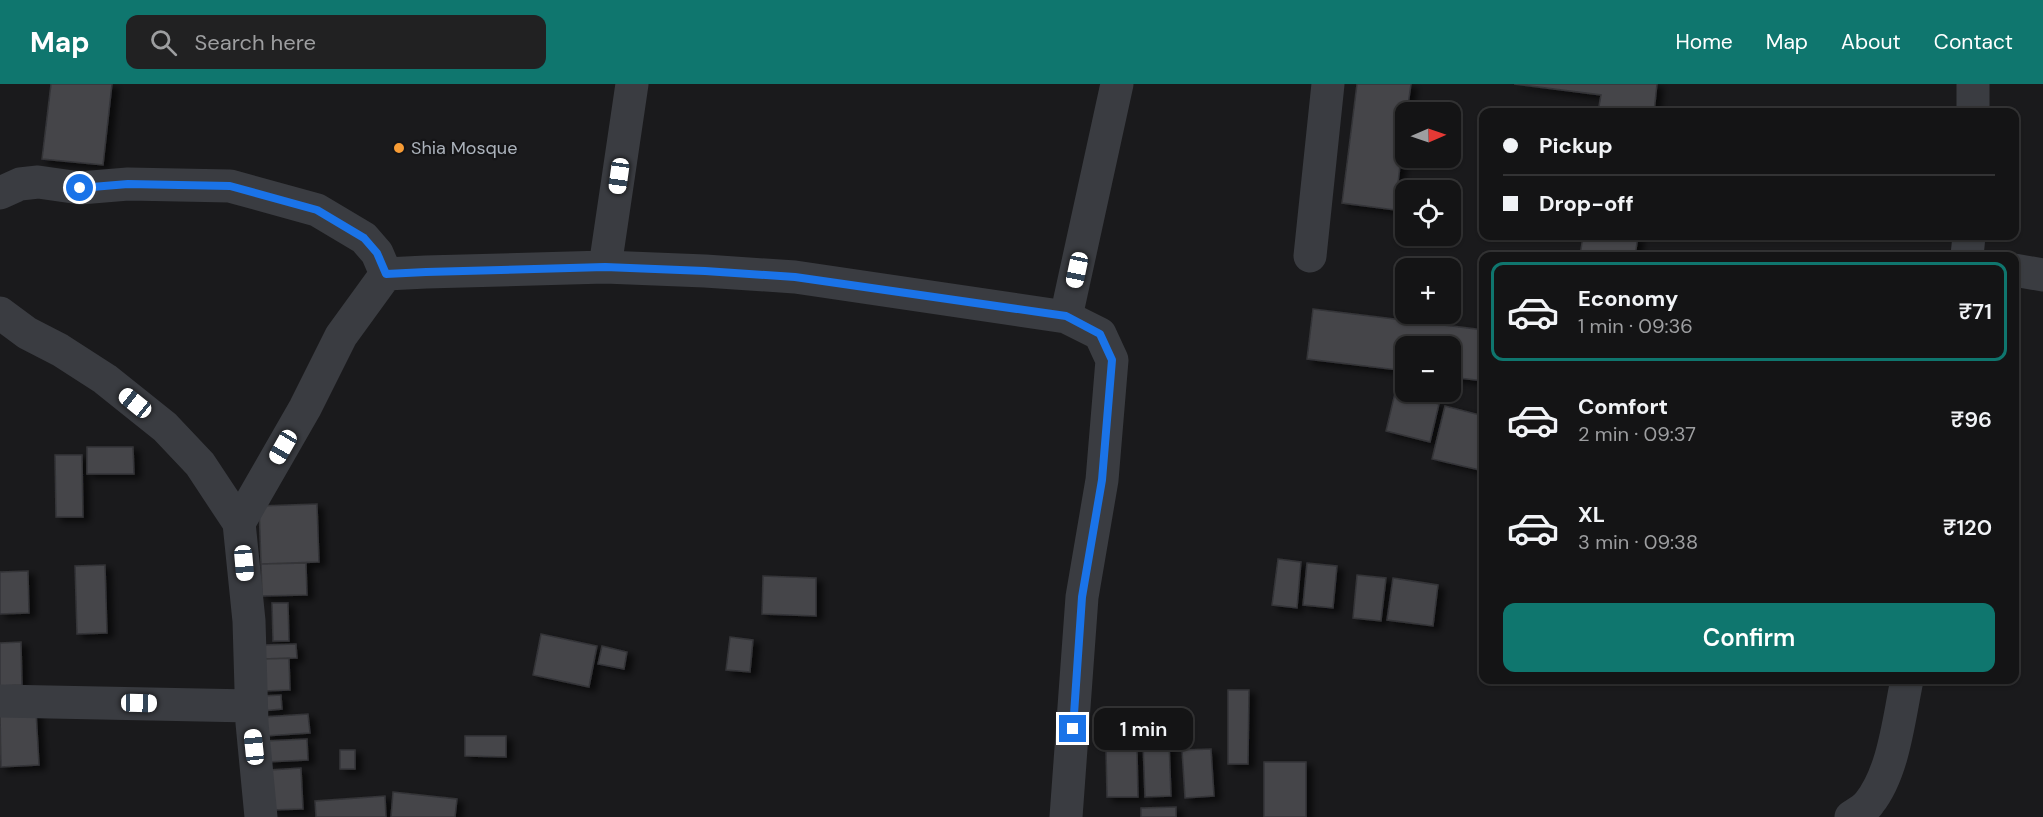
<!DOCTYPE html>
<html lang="en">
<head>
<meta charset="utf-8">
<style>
  :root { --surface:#141415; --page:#212122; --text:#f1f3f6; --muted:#9d9ea0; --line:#333334; --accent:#0f766e }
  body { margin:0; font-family:"DM Sans",sans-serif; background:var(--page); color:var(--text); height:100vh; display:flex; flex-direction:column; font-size:22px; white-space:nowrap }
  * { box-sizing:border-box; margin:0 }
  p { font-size:20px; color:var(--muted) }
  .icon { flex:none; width:33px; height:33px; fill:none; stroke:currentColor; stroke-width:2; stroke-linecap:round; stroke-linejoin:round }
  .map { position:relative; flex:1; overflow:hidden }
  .details { position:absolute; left:1479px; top:168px; width:540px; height:432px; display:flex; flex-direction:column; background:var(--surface); border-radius:12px; box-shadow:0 2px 4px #0004,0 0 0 2px var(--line) }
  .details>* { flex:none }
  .top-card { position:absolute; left:1479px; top:24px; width:540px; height:132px; border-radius:12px; box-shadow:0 2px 4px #0004,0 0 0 2px var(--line); display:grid; align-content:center; height:132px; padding:0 24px; background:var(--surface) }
  .needle { width:39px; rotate:88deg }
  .buttons { position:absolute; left:1395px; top:18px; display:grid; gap:12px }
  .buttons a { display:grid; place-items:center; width:66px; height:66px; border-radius:12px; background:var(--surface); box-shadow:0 2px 4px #0004,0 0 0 2px var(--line); font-size:30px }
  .end { position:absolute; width:27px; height:27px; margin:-14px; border:8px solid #1a73e8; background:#fff; box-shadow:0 0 0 3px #fff }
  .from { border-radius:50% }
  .bubble { position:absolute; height:42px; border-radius:12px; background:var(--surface); box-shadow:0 2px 4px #0004,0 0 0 2px var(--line); font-size:20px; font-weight:600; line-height:42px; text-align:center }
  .car { position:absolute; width:18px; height:36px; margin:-18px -9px; border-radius:8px; box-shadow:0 0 4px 2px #0007; background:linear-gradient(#fff 24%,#345 0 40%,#fff 0 76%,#345 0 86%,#fff 0) }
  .top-card b { display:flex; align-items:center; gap:21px; height:57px; font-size:22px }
  .top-card b+b { border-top:2px solid var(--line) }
  .top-card i { width:15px; height:15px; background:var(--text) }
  ul { padding:10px 0 0; list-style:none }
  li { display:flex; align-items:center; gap:18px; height:99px; margin:0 12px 9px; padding:0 12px; border:3px solid transparent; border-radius:12px }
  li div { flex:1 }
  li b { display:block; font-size:22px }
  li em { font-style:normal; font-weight:600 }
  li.on { border-color:var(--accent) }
  li>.icon { width:54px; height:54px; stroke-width:1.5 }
  .primary-button { display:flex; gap:12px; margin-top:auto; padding:12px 24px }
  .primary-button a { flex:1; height:69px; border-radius:12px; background:var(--accent); color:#fff; font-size:24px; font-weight:600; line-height:69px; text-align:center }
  header { display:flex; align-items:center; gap:36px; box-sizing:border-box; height:84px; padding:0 30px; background:var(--accent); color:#fff }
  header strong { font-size:28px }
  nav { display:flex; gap:33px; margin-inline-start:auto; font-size:21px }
  .search { width:420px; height:54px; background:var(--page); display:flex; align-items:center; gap:15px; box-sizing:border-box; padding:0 21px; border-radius:12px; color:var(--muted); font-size:22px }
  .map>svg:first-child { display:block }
  .building { fill:#444549; stroke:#343438; stroke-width:1.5; filter:url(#shadow) }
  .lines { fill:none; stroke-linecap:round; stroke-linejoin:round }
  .minor { stroke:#3a3c41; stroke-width:33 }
  .route { stroke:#1a73e8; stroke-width:8 }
  .poi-dot { fill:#f89c35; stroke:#151517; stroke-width:2 }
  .labels { text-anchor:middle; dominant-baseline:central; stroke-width:4.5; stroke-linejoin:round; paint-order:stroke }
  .poi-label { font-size:18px; fill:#acb3bc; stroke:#151517; text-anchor:start }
</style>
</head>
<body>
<header>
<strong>Map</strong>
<div class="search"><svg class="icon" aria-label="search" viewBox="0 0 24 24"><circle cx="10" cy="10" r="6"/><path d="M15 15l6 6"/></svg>Search here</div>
<nav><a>Home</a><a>Map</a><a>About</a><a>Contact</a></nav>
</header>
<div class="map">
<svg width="2043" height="733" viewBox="0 0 2043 733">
  <defs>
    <filter id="shadow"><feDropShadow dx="6" dy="4" stdDeviation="3" flood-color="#0009"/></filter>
  </defs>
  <rect width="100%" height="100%" fill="#1a1a1c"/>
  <path class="building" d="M51,0H112L103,81L42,75Z
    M1357,0H1411L1407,28H1406L1395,126L1342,119Z
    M1514,0H1657L1654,28H1598L1601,11Z
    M1583,152H1638L1635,172H1580Z
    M1313,225L1484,246V297L1450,293V262H1406V287L1307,275Z
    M1395,309L1439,320L1430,358L1386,347Z
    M1445,322L1484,332V387L1432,375Z
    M87,363H133L134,390H87Z
    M55,371H82L83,433H56Z
    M317,420L319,478L261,480L259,422Z
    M1278,475L1301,478L1297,524L1272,521Z
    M306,479L307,511L262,512L261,480Z
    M1307,479L1337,482L1333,524L1303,521Z
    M105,481L107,549L77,550L75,482Z
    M28,487L29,529L0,530V488Z
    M1357,491L1386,494L1381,537L1353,534Z
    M763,492L816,494V532L762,530Z
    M1393,494L1438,501L1433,542L1387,536Z
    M272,519H288L289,557H273Z
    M541,550L597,562L589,603L533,591Z
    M730,553L753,556L750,588L726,586Z
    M21,558L22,601L0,602V559Z
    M296,560L297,574L263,575V561Z
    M602,562L627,568L624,585L598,580Z
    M289,574L290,606L264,607L263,575Z
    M1228,606H1249L1248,680H1228Z
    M281,611L282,625L263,627L262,612Z
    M36,627L39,681L1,683L0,629Z
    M308,630L310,649L265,652L263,633Z
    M465,652H506V673L465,672Z
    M307,655L308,676L267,678L265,657Z
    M1169,657L1171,712L1145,713L1143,658Z
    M1106,665H1137L1138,713H1107Z
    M1211,665L1214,712L1185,714L1182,666Z
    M340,666H355V685H340Z
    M1264,678H1306V733H1264Z
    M301,684L303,725L271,726L270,686Z
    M393,708L457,715L455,733H391Z
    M385,712L386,733H316L315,717Z
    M1176,723V733H1141V724Z"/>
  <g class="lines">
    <path class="minor" d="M1973,28V0
      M0,109L20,100L38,98L80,104L128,100L230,102L317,126L364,154L377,169L386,190
      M1310,172L1328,0
      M1967,172L1969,152
      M605,183L632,0
      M2014,186L2043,191
      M0,229L27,249L60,266L105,295L165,343L200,380L239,439L249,537L252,639L261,733
      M1066,233L1117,0
      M239,439L305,324L341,252L386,190L426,188L605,183L705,187L795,193L1066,233L1100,250L1112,276L1102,396L1082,513L1066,733
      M0,617L251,622
      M1851,733C1857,729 1865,725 1869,719C1894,688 1899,633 1907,596"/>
  </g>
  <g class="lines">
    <path class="route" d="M80,104L128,100L230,102L317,126L364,154L377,169L386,190L426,188L605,183L705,187L795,193L1066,232L1100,250L1112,276L1102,396L1082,513L1073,645"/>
  </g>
  <circle class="poi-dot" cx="399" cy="64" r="6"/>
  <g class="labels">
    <g class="poi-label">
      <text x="411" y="64">Shia Mosque</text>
    </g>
  </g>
</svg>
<div class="buttons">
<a><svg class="needle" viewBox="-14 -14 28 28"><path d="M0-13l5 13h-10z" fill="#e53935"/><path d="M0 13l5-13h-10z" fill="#9d9ea0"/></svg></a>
<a><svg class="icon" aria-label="locate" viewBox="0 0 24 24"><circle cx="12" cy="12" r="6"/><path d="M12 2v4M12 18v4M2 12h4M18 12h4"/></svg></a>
<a>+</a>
<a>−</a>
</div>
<i class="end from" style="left:80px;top:104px"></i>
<i class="end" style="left:1073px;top:645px"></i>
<div class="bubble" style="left:1094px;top:624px;width:99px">1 min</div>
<i class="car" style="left:619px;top:92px;rotate:188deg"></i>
<i class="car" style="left:1077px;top:186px;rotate:192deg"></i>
<i class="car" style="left:135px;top:319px;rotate:309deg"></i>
<i class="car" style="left:283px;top:363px;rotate:210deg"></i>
<i class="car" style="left:244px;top:479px;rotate:175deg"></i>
<i class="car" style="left:139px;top:619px;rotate:91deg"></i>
<i class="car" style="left:254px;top:663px;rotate:354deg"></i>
<div class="top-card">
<b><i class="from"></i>Pickup</b>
<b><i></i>Drop-off</b>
</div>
<section class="details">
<ul>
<li class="on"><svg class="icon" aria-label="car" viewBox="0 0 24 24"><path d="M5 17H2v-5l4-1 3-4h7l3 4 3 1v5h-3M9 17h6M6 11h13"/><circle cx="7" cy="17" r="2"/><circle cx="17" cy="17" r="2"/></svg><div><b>Economy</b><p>1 min · 09:36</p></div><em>₹71</em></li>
<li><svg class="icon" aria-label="car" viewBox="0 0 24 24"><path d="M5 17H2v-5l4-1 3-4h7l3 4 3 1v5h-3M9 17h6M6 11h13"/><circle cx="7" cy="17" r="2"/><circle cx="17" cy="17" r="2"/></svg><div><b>Comfort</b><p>2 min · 09:37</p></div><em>₹96</em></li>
<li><svg class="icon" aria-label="car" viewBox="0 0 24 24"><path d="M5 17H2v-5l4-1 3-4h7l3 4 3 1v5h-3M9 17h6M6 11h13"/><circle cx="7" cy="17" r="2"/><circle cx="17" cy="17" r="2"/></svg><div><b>XL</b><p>3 min · 09:38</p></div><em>₹120</em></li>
</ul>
<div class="primary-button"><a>Confirm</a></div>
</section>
</div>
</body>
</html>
